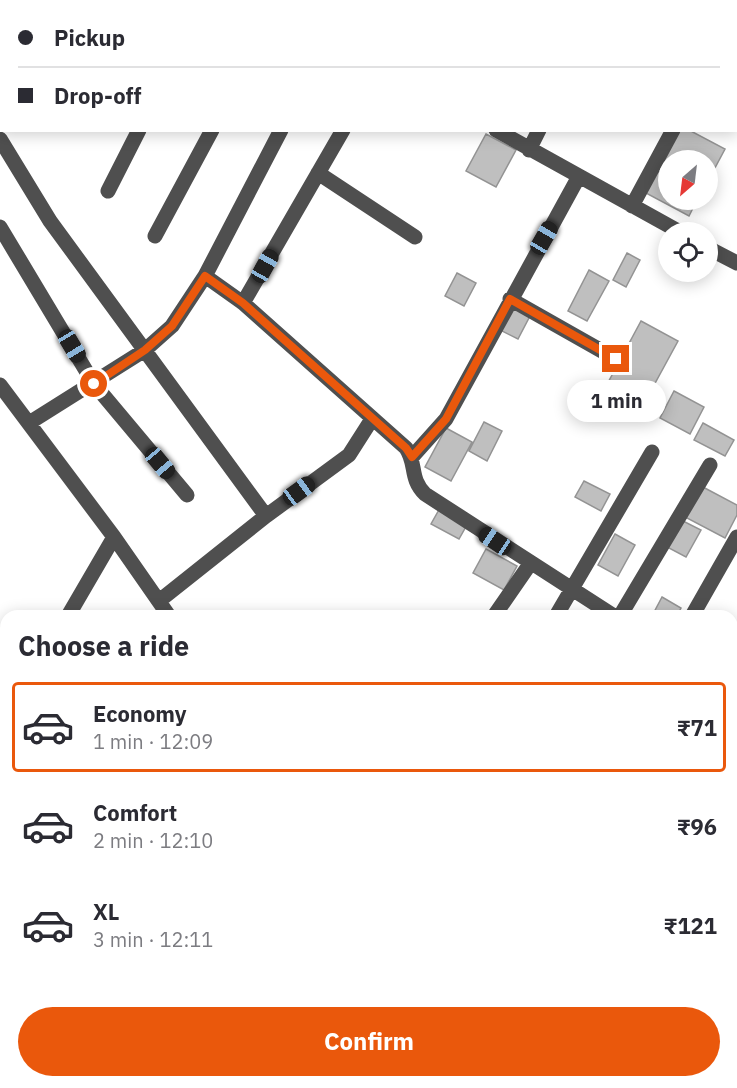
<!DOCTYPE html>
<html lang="en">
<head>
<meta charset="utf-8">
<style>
  :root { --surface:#fff; --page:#f2f2f3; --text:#2b2b33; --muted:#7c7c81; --line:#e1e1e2; --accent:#ea580c }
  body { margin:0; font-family:"IBM Plex Sans",sans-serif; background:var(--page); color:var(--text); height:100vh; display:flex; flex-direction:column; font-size:22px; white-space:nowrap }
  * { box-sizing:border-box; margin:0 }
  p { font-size:20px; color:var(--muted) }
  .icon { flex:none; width:33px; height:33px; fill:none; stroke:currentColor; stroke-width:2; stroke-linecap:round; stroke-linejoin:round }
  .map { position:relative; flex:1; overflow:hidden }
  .side { position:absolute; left:0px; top:610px; width:738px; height:478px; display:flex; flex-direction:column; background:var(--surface); border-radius:18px 18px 0 0; box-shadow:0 3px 15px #0003 }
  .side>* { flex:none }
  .hud { position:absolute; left:0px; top:0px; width:738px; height:132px; box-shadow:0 3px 15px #0003; display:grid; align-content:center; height:132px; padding:0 18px; background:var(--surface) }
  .needle { width:39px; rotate:208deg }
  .fabs { position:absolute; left:658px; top:150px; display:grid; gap:12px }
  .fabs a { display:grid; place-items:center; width:60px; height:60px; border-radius:50%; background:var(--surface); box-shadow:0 3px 15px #0003; font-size:30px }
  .end { position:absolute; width:27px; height:27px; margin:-14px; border:8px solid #ea580c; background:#fff; box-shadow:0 0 0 3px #fff }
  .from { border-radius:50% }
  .bubble { position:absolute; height:42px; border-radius:21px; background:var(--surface); box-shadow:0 3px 15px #0003; font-size:20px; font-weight:700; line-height:42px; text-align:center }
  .car { position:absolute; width:18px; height:36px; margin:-18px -9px; border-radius:8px; box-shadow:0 0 4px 2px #0007; background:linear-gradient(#222 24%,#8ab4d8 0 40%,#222 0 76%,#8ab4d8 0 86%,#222 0) }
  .hud b { display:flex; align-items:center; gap:21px; height:57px; font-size:22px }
  .hud b+b { border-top:2px solid var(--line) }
  .hud i { width:15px; height:15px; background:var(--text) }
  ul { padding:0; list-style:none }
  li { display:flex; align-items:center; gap:18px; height:90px; margin:0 12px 9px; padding:0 6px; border:3px solid transparent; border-radius:6px }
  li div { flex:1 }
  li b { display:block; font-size:22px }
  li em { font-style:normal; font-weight:700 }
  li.on { border-color:var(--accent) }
  li>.icon { width:54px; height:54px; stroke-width:1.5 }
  h2 { padding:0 18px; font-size:27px; line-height:72px }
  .cta { display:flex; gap:12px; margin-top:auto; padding:12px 18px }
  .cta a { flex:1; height:69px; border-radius:36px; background:var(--accent); color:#fff; font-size:24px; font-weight:700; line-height:69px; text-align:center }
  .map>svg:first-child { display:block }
  .building { fill:#bfbfbf; stroke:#939393; stroke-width:1.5 }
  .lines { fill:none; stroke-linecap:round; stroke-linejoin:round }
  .minor { stroke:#4f4f4f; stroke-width:15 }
  .route { stroke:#ea580c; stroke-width:8 }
</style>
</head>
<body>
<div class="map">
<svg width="737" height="1088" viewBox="0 0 737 1088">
  <rect width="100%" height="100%" fill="#fff"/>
  <path class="building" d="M678,130H689L725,149L708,181V160H669V172L659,167Z
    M486,134L516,150L496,187L466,171Z
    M656,170L669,177V200H697L689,216L644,192Z
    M627,253L640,260L626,287L613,280Z
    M589,270L609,281L587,321L568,311Z
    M457,273L476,283L464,306L445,296Z
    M509,303L531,314L518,339L496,328Z
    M641,321L678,341L641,409L604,390Z
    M674,391L704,407L690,434L660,418Z
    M484,422L502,431L487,461L469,451Z
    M703,423L734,440L725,456L694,440Z
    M446,428L472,442L451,481L425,467Z
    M584,481L610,494L601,511L575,497Z
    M701,486L737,505V515L725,538L685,517Z
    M440,508L468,523L459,539L431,524Z
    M681,520L701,530L686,557L667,547Z
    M615,534L635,545L618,576L598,565Z
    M486,549L517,566L504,590L473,573Z
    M662,597L681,608L677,616H652Z
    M687,1083H714L723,1088H684Z"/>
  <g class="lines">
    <path class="minor" d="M266,0L269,2
      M541,0L544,2
      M700,0L703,2
      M55,2L56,0
      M119,2L120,0
      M206,2L207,0
      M364,2V0
      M460,2L461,0
      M609,2L610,0
      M736,18L737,17
      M736,105L737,106
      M496,130L680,232
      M0,139L50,221L266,516
      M529,150L539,130
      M318,173L415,237
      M108,191L139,130
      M632,206L673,130
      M0,227L94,384L187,495
      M155,236L212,130
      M708,248L737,263
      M205,276L243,303L406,448C417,464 409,478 425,494L614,616
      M510,299L616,359
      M243,303L343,130
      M0,385L114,537L169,616
      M29,423L145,350L172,326L205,276L281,130
      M412,457L446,419L578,178
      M159,601L266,516L349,455L372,419
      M68,616L114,537
      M494,616L530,564
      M556,616L652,452
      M620,616L710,465
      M692,616L737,537
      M732,689L737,692
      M0,698L6,701
      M0,736L6,725
      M0,798L6,802
      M732,801L737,792
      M0,882L6,885
      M732,916L737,907
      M0,1014L6,1003
      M0,1063L6,1053
      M450,1083L452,1088
      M83,1088L86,1083
      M181,1088L184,1083
      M293,1088L295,1083
      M418,1088L421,1083
      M576,1088L579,1083
      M635,1088L638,1083
      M732,1088L737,1079"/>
  </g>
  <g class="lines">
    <path class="route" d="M94,384L145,350L172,326L205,276L243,303L406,448L412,457L446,419L510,299L616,359"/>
  </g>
</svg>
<div class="fabs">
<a><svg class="needle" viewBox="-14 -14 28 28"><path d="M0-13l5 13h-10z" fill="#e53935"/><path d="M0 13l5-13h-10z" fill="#7c7c81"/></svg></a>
<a><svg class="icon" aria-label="locate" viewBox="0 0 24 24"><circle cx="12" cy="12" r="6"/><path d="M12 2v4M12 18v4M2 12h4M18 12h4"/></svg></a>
</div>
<i class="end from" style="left:94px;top:384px"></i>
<i class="end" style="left:616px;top:359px"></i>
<div class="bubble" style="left:567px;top:380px;width:99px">1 min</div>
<i class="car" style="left:544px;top:238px;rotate:30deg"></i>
<i class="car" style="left:265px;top:266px;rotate:29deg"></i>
<i class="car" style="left:72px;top:346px;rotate:149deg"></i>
<i class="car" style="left:160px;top:463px;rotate:140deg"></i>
<i class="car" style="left:299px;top:491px;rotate:54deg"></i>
<i class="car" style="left:495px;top:541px;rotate:304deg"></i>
<div class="hud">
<b><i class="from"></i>Pickup</b>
<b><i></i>Drop-off</b>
</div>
<section class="side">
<h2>Choose a ride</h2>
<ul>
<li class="on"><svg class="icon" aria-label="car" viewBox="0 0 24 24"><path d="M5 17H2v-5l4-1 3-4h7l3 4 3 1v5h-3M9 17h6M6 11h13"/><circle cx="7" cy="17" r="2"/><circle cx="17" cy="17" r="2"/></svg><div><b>Economy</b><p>1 min · 12:09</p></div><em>₹71</em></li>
<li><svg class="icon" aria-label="car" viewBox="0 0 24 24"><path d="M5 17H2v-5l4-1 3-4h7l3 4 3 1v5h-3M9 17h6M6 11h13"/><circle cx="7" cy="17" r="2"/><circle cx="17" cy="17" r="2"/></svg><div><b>Comfort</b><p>2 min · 12:10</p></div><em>₹96</em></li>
<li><svg class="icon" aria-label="car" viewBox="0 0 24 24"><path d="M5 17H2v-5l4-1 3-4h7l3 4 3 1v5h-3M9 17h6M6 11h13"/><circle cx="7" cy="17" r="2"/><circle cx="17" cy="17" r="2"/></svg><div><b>XL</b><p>3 min · 12:11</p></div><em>₹121</em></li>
</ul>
<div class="cta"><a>Confirm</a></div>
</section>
</div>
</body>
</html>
